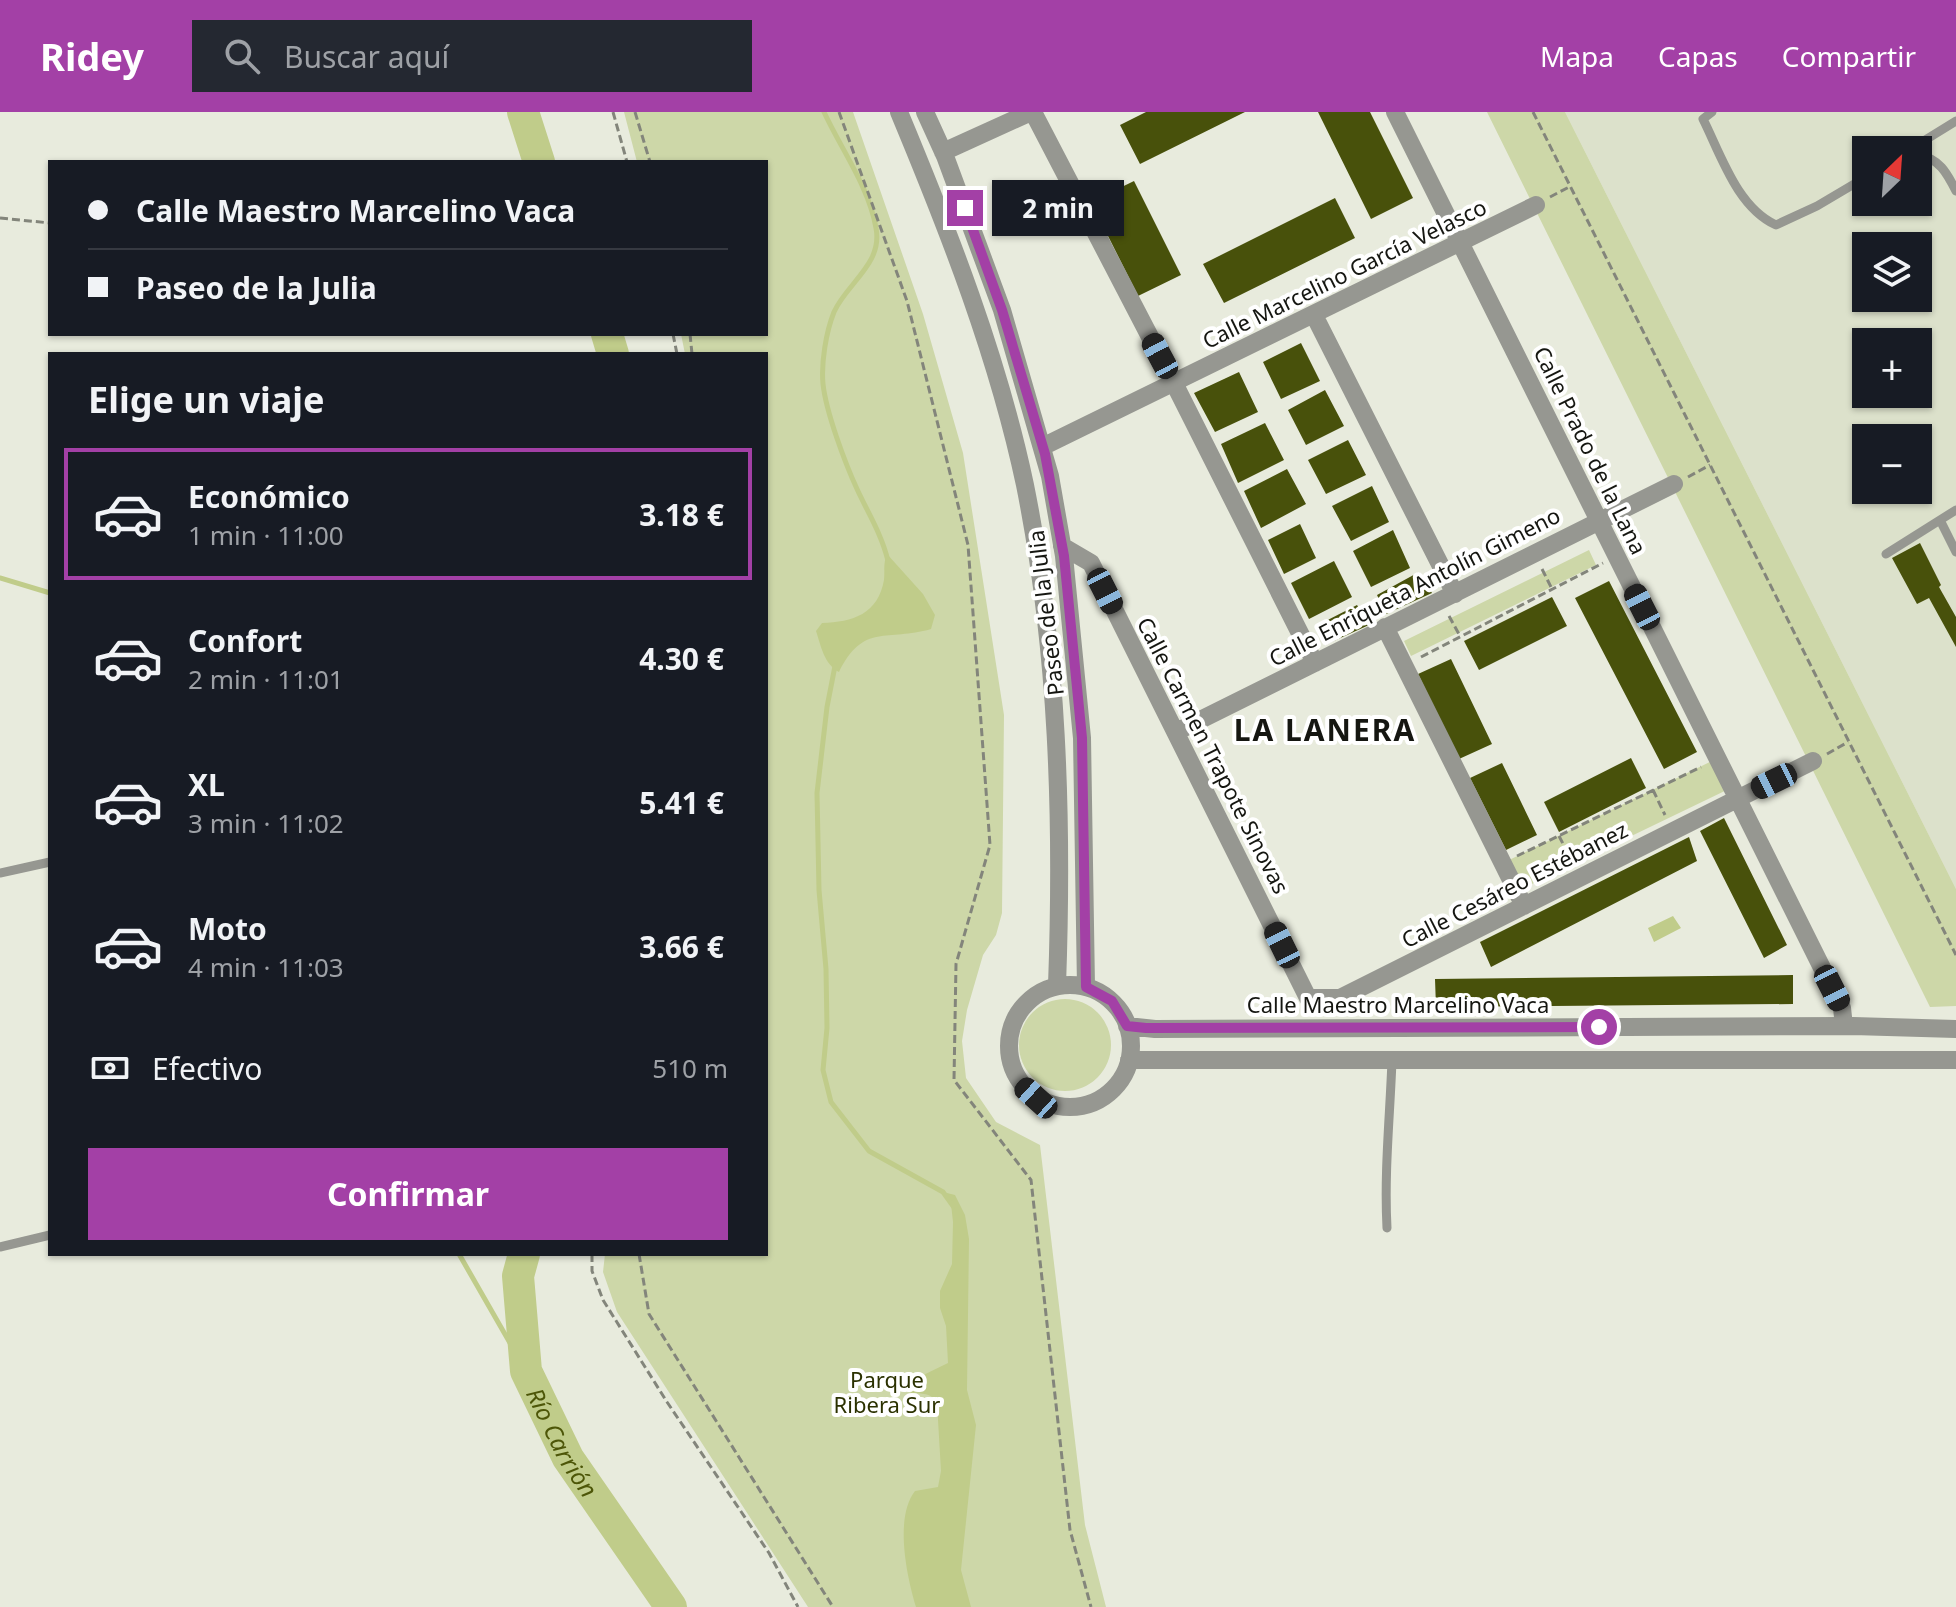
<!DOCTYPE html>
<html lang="es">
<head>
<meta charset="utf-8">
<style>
  :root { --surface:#171b24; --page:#242831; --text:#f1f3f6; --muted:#9ea1a6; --line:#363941; --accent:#a340a6 }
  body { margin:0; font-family:"Noto Sans",sans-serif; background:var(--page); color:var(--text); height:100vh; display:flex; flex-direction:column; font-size:30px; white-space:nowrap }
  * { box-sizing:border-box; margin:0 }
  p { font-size:26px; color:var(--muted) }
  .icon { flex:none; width:44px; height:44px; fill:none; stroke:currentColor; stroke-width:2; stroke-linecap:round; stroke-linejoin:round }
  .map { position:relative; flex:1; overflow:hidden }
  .panel { position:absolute; left:48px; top:240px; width:720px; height:904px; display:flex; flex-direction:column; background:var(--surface); border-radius:0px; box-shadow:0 2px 6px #0004 }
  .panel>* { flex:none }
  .guide { position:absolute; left:48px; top:48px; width:720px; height:176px; border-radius:0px; box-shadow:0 2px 6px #0004; display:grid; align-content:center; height:176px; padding:0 40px; background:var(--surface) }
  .needle { width:52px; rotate:25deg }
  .fabs { position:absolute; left:1852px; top:24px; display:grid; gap:16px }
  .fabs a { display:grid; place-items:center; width:80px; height:80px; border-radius:0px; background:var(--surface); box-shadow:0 2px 6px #0004; font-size:40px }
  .end { position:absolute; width:36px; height:36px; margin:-18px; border:10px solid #a340a6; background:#fff; box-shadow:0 0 0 4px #fff }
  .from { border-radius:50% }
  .bubble { position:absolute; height:56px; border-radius:0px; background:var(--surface); box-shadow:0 2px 6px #0004; font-size:26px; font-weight:700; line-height:56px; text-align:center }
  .car { position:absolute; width:24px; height:48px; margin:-24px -12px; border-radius:10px; box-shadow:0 0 6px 2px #0007; background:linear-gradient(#222 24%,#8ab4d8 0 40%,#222 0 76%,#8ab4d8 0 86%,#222 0) }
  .guide b { display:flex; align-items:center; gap:28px; height:76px; font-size:30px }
  .guide b+b { border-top:2px solid var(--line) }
  .guide i { width:20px; height:20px; background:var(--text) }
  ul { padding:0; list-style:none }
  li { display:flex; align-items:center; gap:24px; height:132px; margin:0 16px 12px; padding:0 24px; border:4px solid transparent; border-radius:0px }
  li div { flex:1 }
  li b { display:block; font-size:30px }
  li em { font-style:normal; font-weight:700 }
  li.on { border-color:var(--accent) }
  li>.icon { width:72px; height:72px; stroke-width:1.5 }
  h2 { padding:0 40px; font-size:36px; line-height:96px }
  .pay { display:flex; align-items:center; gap:20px; height:88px; padding:0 40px; font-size:30px }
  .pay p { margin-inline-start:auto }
  .primary-button { display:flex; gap:16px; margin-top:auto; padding:16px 40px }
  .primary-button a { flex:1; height:92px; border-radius:0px; background:var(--accent); color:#fff; font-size:32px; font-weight:700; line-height:92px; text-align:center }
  header { display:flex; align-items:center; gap:48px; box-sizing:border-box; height:112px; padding:0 40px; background:var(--accent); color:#fff }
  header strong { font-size:38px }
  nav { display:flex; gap:44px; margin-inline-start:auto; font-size:28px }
  .search { width:560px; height:72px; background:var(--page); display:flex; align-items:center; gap:20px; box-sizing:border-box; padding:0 28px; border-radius:0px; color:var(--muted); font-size:30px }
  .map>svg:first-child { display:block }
  .built { fill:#dce1cb; fill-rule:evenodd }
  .green { fill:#cdd7a8 }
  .water { fill:#c0cc8a }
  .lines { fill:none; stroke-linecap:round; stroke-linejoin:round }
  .stream { stroke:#c0cc8a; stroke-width:5 }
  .river { stroke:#c0cc8a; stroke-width:32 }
  .building { fill:#48510b }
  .path { stroke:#83857b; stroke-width:3; stroke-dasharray:8 4; stroke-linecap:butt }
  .lane { stroke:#969791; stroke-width:9 }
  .street { stroke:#969791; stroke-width:18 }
  .route { stroke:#a340a6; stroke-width:10 }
  .labels { text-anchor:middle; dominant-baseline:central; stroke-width:8; stroke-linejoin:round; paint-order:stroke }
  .street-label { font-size:22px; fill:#151611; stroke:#fff }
  .park-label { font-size:22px; fill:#2b3100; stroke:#fff }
  .water-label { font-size:24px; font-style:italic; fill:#4d5608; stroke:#fff }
  .district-label { font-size:30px; font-weight:bold; letter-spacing:2px; fill:#151611; stroke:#fff }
</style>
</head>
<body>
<header>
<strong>Ridey</strong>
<div class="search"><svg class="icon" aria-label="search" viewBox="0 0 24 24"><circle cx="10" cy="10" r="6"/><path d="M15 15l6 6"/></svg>Buscar aquí</div>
<nav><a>Mapa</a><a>Capas</a><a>Compartir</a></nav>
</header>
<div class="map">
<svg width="1956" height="1495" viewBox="0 0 1956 1495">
  <rect width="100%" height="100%" fill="#e8ebdd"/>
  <path class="built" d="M1565,0H1956V777ZM1866,38H1918V90H1866ZM1866,134H1918V186H1866ZM1866,230H1918V282H1866ZM1866,326H1918V378H1866Z"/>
  <path class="green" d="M624,0H853L923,202L963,341L1004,603L1002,801L996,823L983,843L967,898L962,929L966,966L996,1010L1040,1033L1085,1413L1106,1495H808L617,1200L603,1160L605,1142H766V242H685L681,222H766V50H637Z
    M1487,0H1565L1956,777V894L1930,895Z
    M1589,438L1596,453L1411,544L1404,529Z
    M1718,646L1733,675L1517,779L1503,751Z
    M1019 933a46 46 0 1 1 92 0a46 46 0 1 1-92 0Z"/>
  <path class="water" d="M887,442L923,482L935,503L931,517C887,530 864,510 839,560C824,552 821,534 816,519L822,511C853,510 878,502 884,468C885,458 883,452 887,442Z
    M1673,804L1681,816L1654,830L1648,816Z
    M943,1080L955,1083L965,1103L969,1127L967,1278L976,1313L961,1458L971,1495H916C907,1465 894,1406 915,1379L938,1375L941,1359L937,1291C931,1280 922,1282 911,1281L909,1276L911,1269L948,1251L946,1214L940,1196V1179L952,1152L953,1110L951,1092Z"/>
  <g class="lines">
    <path class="stream" d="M824,0C841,37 869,75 876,116C883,152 847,171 834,200C826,220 821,251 823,272C826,300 845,351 857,377C868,401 882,423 888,449
      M0,466L50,481
      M835,554L827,595L817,681L819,778L826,857L827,916L823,958L831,990L869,1039L943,1080L953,1094
      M459,1142L526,1259"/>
    <g class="river">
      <path d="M523,0L539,50"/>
      <path d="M607,222L613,242"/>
      <path id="s1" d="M524,1142L518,1164L526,1259L568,1346L671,1495"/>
    </g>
  </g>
  <path class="building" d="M1146,0H1245L1140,52L1120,13Z
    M1318,0H1370L1413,86L1371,107Z
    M1134,69L1181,163L1138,184L1091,90Z
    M1335,86L1355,126L1224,191L1203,152Z
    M1301,231L1320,269L1281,287L1263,250Z
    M1239,260L1258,300L1215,320L1194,281Z
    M1325,278L1344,314L1306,333L1288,298Z
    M1265,311L1284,348L1238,371L1221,332Z
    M1348,328L1366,363L1326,382L1308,348Z
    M1287,357L1306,392L1261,416L1244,379Z
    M1372,374L1389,410L1351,429L1332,394Z
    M1300,412L1316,446L1284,462L1268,428Z
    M1393,418L1410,456L1371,475L1353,439Z
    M1920,431L1941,473L1939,475L1956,505V535L1929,486L1917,492L1892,446Z
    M1334,449L1352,485L1309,507L1291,471Z
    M1419,460L1432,481L1386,502L1377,483Z
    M1609,469L1697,640L1664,657L1575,486Z
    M1552,485L1567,514L1479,558L1464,529Z
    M1357,493L1369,513L1325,533L1316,514Z
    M1451,547L1492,632L1459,647L1418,562Z
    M1631,646L1646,676L1559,720L1544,690Z
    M1502,651L1537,723L1506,738L1470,666Z
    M1724,706L1787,833L1764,846L1700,719Z
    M1689,725L1697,749L1491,855L1480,830Z
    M1793,863V892L1436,895L1435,867Z"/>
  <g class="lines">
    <path class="path" d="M613,0L627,50
      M635,0L650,50
      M839,0L907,189L968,433L990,733L956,852L954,968L1031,1068L1070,1418L1091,1495
      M1533,0L1956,843
      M1550,85L1571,74
      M0,106L50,111
      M673,222L677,242
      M690,222L692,242
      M1688,365L1710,353
      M1542,457L1552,477
      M1449,504L1460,524
      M1421,545L1603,451
      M1827,642L1848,630
      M1653,678L1665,703
      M1559,724L1572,749
      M1517,744L1701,655
      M592,1142V1159L603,1188L667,1290L769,1441L798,1495
      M639,1142L649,1202L833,1495"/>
    <path class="lane" d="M1712,0L1703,7C1721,43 1737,95 1776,113L1817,94L1866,65
      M1909,38L1956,9
      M1918,43C1939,46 1947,61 1956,79
      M1956,398L1940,408L1956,440
      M1886,442L1940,408
      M0,761L50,750
      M1387,1116C1384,1060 1390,1004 1392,948
      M0,1135L50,1123"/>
    <path class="street" d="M899,0C949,120 998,245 1025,373C1058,537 1063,707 1057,874
      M925,0L945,44L1002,198L1050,364L1064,444L1082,626L1086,875
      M1033,0L1174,271L1315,551
      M1395,0L1842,896L1844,914
      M943,40L1031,0
      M1314,203L1455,482
      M1042,335L1536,93
      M1062,434L1091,451L1308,886H1340L1813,649
      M1385,515L1524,794
      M1176,620L1674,372
      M1009 934a61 61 0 1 1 122 0a61 61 0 1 1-122 0Z
      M1127,914L1155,917L1853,914L1956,917
      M1129,948H1956"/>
  </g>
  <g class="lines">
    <path class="route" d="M965,96L1002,198L1045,342L1064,444L1082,626L1086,875L1112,889L1127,914L1146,916L1599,915"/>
  </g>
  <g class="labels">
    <g class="street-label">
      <text transform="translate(1344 161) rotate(-26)">Calle Marcelino García Velasco</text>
      <text transform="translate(1591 338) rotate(64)">Calle Prado de la Lana</text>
      <text transform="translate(1414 474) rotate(-27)">Calle Enriqueta Antolín Gimeno</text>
      <text transform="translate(1045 501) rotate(-97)">Paseo de la Julia</text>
      <text transform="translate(1214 643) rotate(63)">Calle Carmen Trapote Sinovas</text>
      <text transform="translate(1514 772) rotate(-27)">Calle Cesáreo Estébanez</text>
      <text x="1398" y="892">Calle Maestro Marcelino Vaca</text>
    </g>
    <g class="park-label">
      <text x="887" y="1267">Parque<tspan x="887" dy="25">Ribera Sur</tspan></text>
    </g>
    <g class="water-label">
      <text stroke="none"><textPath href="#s1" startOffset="198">Río Carrión</textPath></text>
    </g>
    <g class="district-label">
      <text x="1325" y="617">LA LANERA</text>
    </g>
  </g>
</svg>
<div class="fabs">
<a><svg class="needle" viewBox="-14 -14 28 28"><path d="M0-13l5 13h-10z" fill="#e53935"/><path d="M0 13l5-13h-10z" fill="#9ea1a6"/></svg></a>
<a><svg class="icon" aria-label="layers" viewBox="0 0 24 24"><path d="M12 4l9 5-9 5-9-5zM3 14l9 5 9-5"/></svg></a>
<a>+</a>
<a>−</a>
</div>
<i class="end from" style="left:1599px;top:915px"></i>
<i class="end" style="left:965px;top:96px"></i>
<div class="bubble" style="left:992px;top:68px;width:132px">2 min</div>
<i class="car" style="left:1160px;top:244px;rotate:332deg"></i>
<i class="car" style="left:1105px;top:479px;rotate:153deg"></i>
<i class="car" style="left:1642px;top:495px;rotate:333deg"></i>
<i class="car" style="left:1774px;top:669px;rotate:244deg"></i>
<i class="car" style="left:1282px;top:833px;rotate:334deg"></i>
<i class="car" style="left:1832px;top:876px;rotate:153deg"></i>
<i class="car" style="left:1036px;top:986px;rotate:312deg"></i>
<div class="guide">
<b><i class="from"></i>Calle Maestro Marcelino Vaca</b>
<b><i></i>Paseo de la Julia</b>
</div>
<section class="panel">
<h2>Elige un viaje</h2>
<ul>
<li class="on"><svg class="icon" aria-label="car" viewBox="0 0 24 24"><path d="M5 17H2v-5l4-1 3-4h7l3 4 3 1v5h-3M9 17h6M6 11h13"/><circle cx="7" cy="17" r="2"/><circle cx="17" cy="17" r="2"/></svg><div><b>Económico</b><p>1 min · 11:00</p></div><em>3.18 €</em></li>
<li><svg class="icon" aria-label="car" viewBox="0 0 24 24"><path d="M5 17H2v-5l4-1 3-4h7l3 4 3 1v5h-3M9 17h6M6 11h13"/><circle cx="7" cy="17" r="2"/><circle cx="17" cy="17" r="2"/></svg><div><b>Confort</b><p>2 min · 11:01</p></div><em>4.30 €</em></li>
<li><svg class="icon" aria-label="car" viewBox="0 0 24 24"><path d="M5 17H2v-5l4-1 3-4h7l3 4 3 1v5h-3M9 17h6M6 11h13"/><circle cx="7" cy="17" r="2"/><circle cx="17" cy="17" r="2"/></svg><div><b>XL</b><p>3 min · 11:02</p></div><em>5.41 €</em></li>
<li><svg class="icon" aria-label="car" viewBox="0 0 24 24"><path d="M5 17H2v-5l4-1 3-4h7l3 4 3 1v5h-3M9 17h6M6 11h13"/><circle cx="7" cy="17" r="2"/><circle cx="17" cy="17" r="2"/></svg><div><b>Moto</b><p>4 min · 11:03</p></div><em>3.66 €</em></li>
</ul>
<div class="pay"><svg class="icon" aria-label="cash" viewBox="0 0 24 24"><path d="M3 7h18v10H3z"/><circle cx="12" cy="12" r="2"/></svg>Efectivo<p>510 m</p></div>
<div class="primary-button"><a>Confirmar</a></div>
</section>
</div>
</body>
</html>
